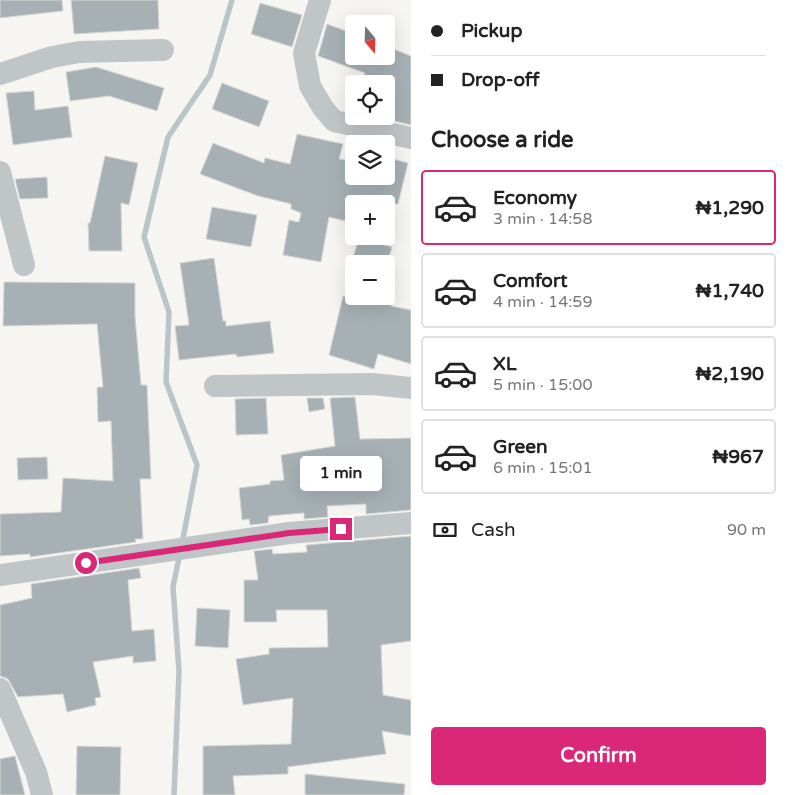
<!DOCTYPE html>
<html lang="en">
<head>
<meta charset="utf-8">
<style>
  :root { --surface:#fff; --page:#f2f2f2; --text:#222; --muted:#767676; --line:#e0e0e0; --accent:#db2777 }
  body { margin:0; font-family:"Varela Round",sans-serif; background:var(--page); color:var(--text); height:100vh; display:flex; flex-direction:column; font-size:19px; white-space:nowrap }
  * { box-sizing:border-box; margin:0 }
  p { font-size:16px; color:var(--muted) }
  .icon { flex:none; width:28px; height:28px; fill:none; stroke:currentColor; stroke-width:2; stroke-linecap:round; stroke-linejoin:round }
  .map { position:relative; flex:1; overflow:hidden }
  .details { display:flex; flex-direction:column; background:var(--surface); width:375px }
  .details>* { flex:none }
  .top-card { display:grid; align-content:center; height:110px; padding:0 20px; background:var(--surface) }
  .needle { width:32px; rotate:161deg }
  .buttons { position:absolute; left:345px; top:15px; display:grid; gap:10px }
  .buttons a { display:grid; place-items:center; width:50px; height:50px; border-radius:5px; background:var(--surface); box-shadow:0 5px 20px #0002; font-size:25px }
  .end { position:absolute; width:22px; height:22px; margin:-11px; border:6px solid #db2777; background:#fff; box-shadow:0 0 0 2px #fff }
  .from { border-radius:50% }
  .bubble { position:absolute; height:35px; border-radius:5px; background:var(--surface); box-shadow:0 5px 20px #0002; font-size:16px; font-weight:700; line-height:35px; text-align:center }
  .top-card b { display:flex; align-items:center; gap:18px; height:48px; font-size:19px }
  .top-card b+b { border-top:1px solid var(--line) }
  .top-card i { width:12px; height:12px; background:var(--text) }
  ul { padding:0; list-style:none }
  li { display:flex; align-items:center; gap:15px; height:75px; margin:0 10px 8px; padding:0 10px; border:2px solid var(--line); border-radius:5px }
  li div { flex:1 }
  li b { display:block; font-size:19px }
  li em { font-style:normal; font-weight:700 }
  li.selected { border-color:var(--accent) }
  li>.icon { width:45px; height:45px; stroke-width:1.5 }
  h2 { padding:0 20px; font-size:22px; line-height:60px }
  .pay { display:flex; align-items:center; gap:12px; height:55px; padding:0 20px; font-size:19px }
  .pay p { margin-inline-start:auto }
  .cta { display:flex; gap:10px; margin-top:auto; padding:10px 20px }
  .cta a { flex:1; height:58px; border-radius:5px; background:var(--accent); color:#fff; font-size:20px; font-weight:700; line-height:58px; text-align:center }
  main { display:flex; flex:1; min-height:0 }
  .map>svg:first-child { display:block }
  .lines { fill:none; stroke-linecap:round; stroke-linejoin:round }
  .stream { stroke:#b8c6c9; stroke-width:5.5 }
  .building { fill:#a7b1b5; stroke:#d7d7d4 }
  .minor { stroke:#c0c6c8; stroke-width:22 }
  .route { stroke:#db2777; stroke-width:6 }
</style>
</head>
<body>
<main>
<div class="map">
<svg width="411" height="795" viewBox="0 0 411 795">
  <rect width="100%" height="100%" fill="#f6f5f2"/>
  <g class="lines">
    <path class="stream" d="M182,544L197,465L166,382L169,312L144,237L168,137L210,75L232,0
      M174,795L179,671L173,587L180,553"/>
  </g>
  <path class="building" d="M0,0H62L63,11L0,18Z
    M71,0H158L159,29L74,34Z
    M260,3L302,15L292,47L251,34Z
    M327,24L354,34V56H386V46L411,56V125L386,119V84H361L365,73L318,56Z
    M96,67L164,88L157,111L109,96L70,101L66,72Z
    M222,83L269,101L259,127L212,109Z
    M34,91L35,110L68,106L72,137L13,145L6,93Z
    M297,134L343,144L339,159L354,161V176H386V157L408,163L398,204H354V223L329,217L321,262L283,255L289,220L299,222L301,213L291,209V204L258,196L200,174L213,143L264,163L265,158L290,164Z
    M105,156L138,163L129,205L121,203L122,251H89L88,223H90Z
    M47,177L48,198L20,199L15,179Z
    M212,207L257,215L251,247L206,239Z
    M359,238L392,247L387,264H351Z
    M214,258L223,321H226V326L270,321L274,353L237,357L236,354L179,360L175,326L189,325L180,263Z
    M4,282L135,283V316L141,385H147L151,479H140L143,539H135L136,542L30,557V554L0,556V514L61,512L63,478L113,481L111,421L98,422L97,387H103L97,324L3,326Z
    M343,296H394L391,306L411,310V364L378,354L374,369L329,355Z
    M355,397L360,439L411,438V510L366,514V504L327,506L328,517L304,519V513L269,516L268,523L250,525L249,519L242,520L239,488L270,484V481L284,480L281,455L335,446L330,398Z
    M266,398L268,434L236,435L235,399Z
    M307,398H323L325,409L309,412Z
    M47,457L48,479L18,480L17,458Z
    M411,536V641L381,645L383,695L411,700V736L382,731L386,754L288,767V774L233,776L235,795H203V746L291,744L293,698L243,705L236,659L269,654V648L328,647L327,610H276L277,622H244V580H258L254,551L272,549L273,554L307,552L306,545Z
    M139,568L141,578L128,580L132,631L154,629L156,661L133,663V656L93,662L101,697L95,698L96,705L67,712L63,694L18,697L8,679L0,676V605L32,598L31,584Z
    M197,608L230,610L228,648L195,646Z
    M77,746L121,747L120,795H76Z
    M15,756L25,795H0V759Z
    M305,774L405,784L404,795H305Z"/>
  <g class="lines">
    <path class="minor" d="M320,0L304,53L310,86L323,108L334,121L411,138
      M0,74L52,57L79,52L163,50
      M0,172L24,265
      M215,386L373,384L411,388
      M0,575L289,533L411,523
      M0,689L36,772L42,795"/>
  </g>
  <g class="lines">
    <path class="route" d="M86,563L289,533L341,529"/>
  </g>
</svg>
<div class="buttons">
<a><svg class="needle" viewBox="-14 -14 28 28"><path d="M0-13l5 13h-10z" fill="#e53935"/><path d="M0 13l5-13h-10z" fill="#767676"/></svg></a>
<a><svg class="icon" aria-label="locate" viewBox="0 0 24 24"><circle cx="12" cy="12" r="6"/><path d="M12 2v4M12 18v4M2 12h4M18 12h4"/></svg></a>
<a><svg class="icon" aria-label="layers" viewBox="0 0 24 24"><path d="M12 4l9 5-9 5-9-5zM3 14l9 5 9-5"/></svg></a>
<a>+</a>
<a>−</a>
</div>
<i class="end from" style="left:86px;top:563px"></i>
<i class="end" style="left:341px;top:529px"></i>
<div class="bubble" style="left:300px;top:456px;width:82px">1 min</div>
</div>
<section class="details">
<div class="top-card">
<b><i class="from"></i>Pickup</b>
<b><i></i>Drop-off</b>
</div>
<h2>Choose a ride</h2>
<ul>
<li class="selected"><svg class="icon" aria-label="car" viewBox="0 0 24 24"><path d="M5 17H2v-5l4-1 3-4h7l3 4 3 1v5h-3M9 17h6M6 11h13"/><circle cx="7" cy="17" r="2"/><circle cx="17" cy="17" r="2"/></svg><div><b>Economy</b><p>3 min · 14:58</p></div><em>₦1,290</em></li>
<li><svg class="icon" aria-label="car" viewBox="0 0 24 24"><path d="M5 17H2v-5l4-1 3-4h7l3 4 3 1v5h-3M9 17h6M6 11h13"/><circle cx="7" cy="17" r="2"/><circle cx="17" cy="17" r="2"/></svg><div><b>Comfort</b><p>4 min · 14:59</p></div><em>₦1,740</em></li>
<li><svg class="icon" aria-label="car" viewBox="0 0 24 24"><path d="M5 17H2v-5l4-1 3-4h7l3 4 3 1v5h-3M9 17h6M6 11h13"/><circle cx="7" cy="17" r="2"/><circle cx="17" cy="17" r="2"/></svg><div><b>XL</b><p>5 min · 15:00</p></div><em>₦2,190</em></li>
<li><svg class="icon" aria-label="car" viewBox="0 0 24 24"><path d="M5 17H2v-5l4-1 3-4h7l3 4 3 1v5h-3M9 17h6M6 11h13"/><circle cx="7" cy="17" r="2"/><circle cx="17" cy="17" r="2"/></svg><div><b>Green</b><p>6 min · 15:01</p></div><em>₦967</em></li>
</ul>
<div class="pay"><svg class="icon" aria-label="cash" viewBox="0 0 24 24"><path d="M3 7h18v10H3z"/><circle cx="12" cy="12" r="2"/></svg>Cash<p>90 m</p></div>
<div class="cta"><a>Confirm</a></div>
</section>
</main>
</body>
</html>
